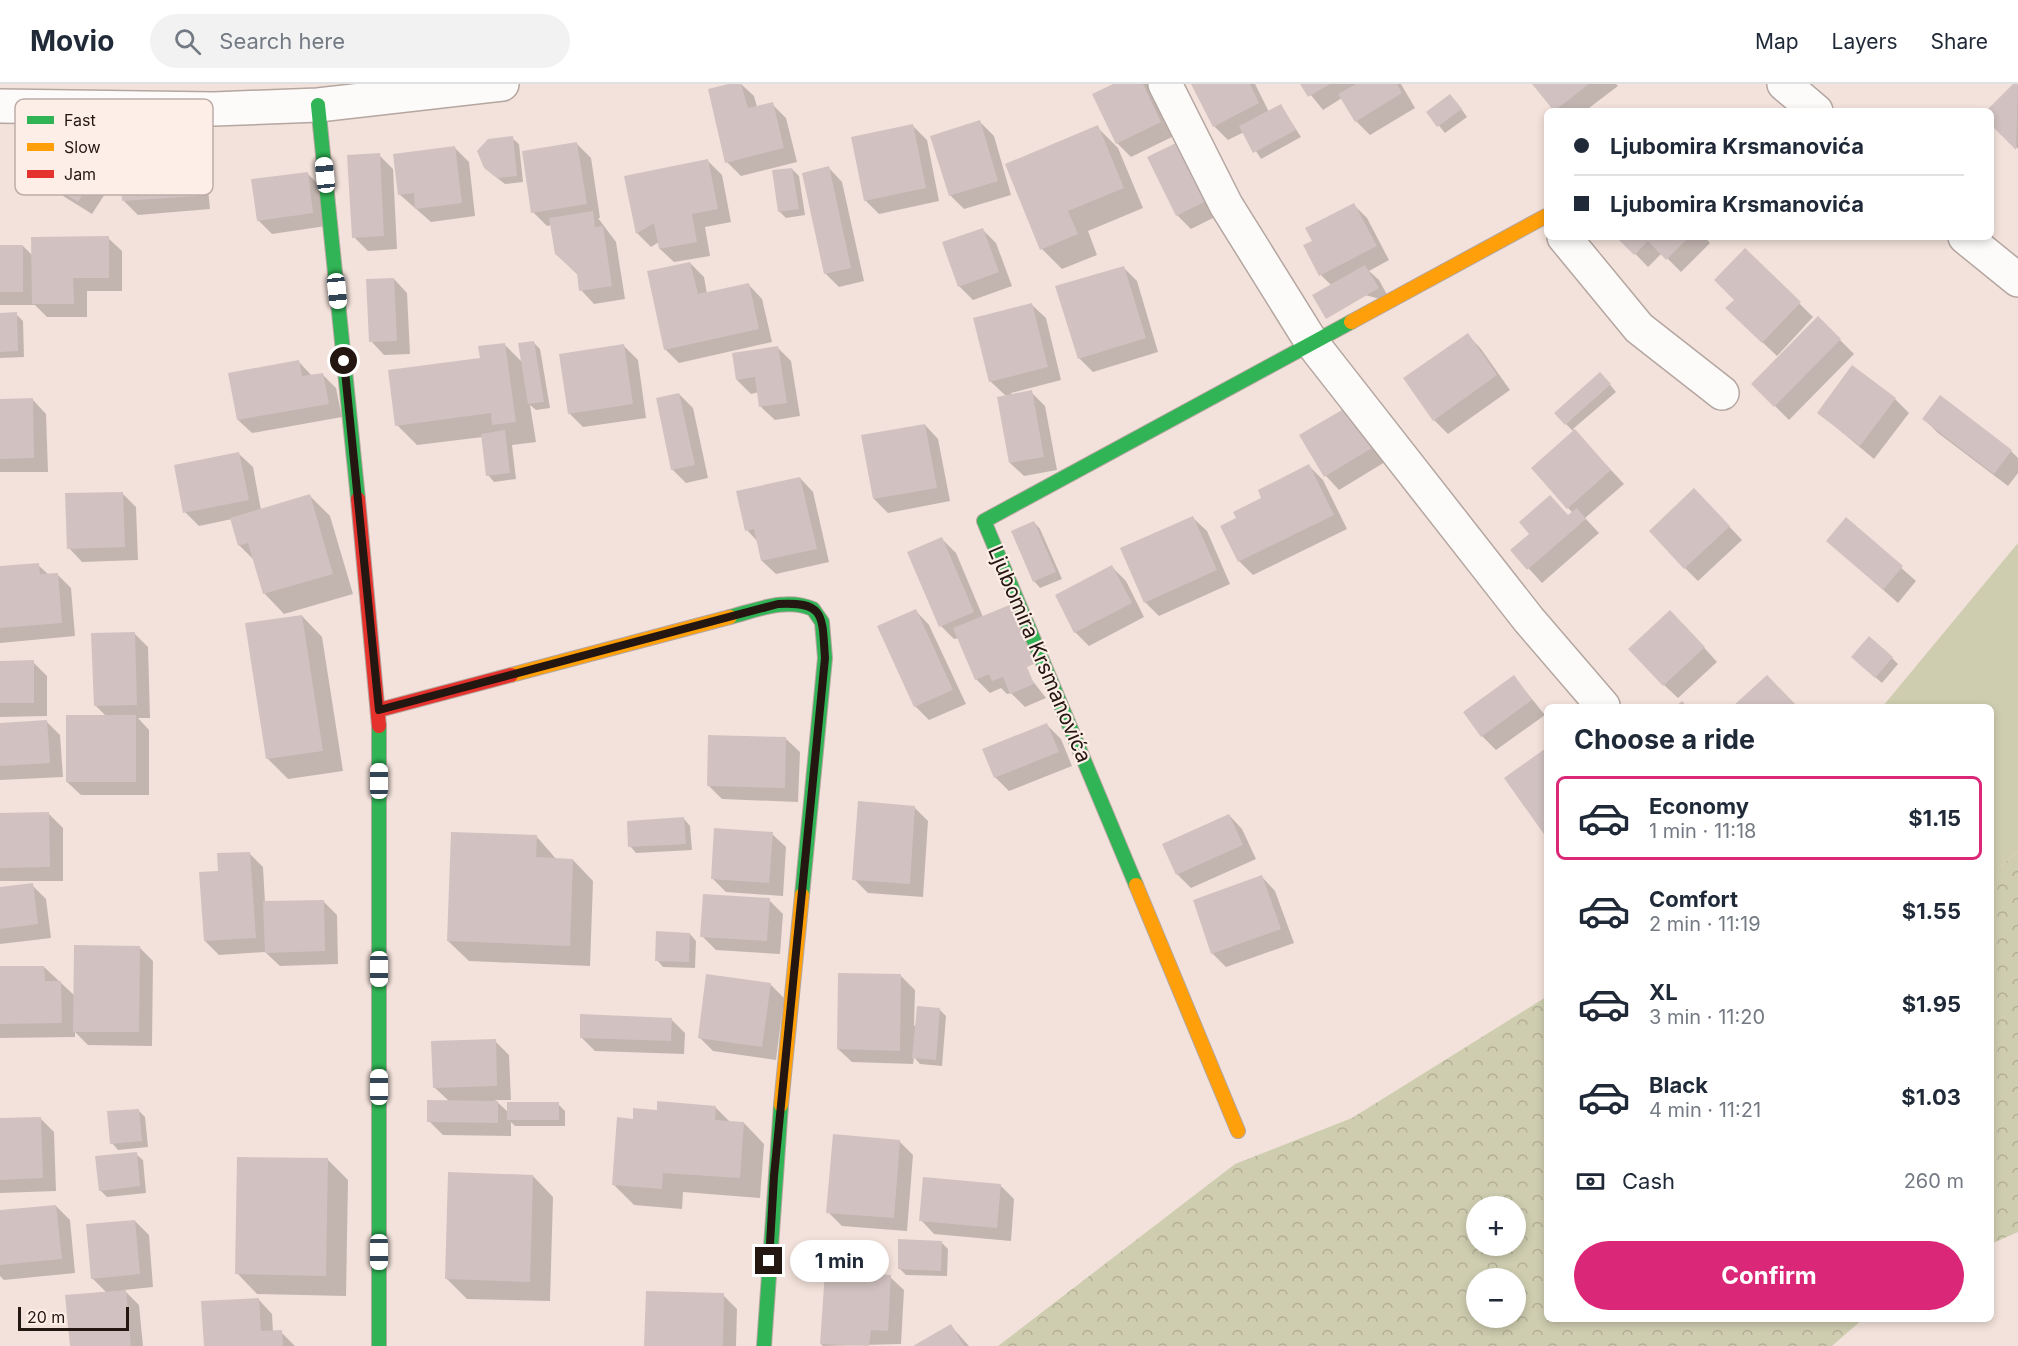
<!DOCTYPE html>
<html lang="en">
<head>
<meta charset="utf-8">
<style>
  :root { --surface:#fff; --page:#f2f2f3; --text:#1f2937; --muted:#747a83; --line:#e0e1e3; --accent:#db2777 }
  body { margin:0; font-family:Inter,sans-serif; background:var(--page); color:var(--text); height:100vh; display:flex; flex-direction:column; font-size:22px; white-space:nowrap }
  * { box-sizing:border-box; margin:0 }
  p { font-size:20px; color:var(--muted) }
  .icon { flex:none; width:33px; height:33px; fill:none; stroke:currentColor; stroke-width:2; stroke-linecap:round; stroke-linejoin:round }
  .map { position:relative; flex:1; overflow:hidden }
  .side { position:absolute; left:1544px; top:620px; width:450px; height:618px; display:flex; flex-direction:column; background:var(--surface); border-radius:9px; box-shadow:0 3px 9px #0003 }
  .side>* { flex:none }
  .hud { position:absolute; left:1544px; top:24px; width:450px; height:132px; border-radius:9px; box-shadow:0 3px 9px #0003; display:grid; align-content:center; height:132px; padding:0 30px; background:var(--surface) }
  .tools { position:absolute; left:1466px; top:1112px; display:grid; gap:12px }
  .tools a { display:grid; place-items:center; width:60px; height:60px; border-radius:50%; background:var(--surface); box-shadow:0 3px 9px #0003; font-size:30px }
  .scale { position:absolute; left:18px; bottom:15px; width:111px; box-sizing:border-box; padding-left:6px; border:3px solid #241611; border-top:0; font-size:16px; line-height:21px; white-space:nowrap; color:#241611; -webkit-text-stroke:4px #feeee8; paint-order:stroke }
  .end { position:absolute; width:27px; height:27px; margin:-14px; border:8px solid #241611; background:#fff; box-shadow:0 0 0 3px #fff }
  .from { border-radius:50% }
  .bubble { position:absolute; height:42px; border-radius:21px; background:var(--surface); box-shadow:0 3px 9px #0003; font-size:20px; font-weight:700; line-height:42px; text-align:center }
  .car { position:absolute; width:18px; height:36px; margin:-18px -9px; border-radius:8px; box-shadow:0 0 4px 2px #0007; background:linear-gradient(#fff 24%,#345 0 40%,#fff 0 76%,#345 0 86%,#fff 0) }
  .hud b { display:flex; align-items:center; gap:21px; height:57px; font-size:22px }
  .hud b+b { border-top:2px solid var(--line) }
  .hud i { width:15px; height:15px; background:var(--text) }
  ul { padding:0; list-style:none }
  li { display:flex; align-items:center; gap:18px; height:84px; margin:0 12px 9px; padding:0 18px; border:3px solid transparent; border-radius:9px }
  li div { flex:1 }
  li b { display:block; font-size:22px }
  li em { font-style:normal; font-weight:700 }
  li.selected { border-color:var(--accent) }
  li>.icon { width:54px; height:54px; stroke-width:1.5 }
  h2 { padding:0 30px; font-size:27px; line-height:72px }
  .pay { display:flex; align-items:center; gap:15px; height:66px; padding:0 30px; font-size:22px }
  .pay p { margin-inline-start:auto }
  .primary-button { display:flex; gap:12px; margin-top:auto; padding:12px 30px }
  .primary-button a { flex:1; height:69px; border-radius:36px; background:var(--accent); color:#fff; font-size:24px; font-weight:700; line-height:69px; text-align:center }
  header { display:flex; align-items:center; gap:36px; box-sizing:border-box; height:84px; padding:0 30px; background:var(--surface); border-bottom:2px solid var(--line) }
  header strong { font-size:28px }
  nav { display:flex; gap:33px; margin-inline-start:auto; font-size:21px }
  .search { width:420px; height:54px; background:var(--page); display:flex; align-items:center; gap:15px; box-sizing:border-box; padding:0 21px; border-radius:33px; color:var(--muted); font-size:22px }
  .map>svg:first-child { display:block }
  .grass { fill:#cfcdb0 }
  .forest { fill:url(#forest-crowns); fill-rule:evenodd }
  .shadow { fill:#0003 }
  .building { fill:#d1c2c1 }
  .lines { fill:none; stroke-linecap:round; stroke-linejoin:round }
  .street-casing { stroke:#b4a6a0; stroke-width:36 }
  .fast-casing { stroke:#b4a6a0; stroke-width:16 }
  .slow-casing { stroke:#b4a6a0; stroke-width:16 }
  .jam-casing { stroke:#b4a6a0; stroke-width:16 }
  .street { stroke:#fdfbfa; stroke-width:33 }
  .fast { stroke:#30b455; stroke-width:14 }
  .slow { stroke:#ff9f0a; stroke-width:14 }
  .jam { stroke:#e5322d; stroke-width:14 }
  .route { stroke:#241611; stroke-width:8 }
  .labels { text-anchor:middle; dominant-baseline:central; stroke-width:4.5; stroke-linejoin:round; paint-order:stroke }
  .street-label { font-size:21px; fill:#241611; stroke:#feeee8 }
  .key { fill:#feeee8; stroke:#bdada8; stroke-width:1.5 }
  .key-label { font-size:16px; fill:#241611 }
</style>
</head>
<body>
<header>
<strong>Movio</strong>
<div class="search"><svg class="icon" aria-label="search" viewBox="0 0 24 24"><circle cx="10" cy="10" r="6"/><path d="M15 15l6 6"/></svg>Search here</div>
<nav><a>Map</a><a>Layers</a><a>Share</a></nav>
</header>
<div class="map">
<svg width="2018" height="1262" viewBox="0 0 2018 1262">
  <defs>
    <pattern id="forest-crowns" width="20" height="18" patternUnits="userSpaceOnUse" patternTransform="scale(1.5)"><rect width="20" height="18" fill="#cfcdb0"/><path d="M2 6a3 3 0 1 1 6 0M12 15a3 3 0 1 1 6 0" fill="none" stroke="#b2af96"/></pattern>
  </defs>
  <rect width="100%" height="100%" fill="#f3e2db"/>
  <path class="grass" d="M2018,459V767L1991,791L1990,622H1883Z"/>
  <path class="forest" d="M2018,767V1148L1991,1160V791Z
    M1546,913V1234L1863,1235L1832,1262H998L1235,1080L1352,1034ZM1476,1122H1515V1161H1476ZM1476,1194H1515V1233H1476Z"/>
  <path class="shadow" d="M734,0H741L754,12L757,23L772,20L786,34L797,78L741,92L727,78Z
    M1117,0H1147L1174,52L1131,73L1117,59Z
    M1193,0H1255L1269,28L1281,22L1301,53L1261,75L1244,48L1228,56L1214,42Z
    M1302,0H1401L1415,24L1370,51L1356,37L1342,14L1323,26Z
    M1534,0H1616L1618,2L1585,27H1554Z
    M2015,0H2018V65L1990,37V27H1988Z
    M1457,19L1467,33L1445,49L1428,28Z
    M980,38L994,52L1011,111L964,125L950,111Z
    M913,42L927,56L939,117L879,130L865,116Z
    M1097,43L1118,64L1143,124L1088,147L1097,171L1062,185L1042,165Z
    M512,54L519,60L523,98L505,100L492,90Z
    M577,60L591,74L600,134H598L616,158L625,215L594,220L581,206L578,191L556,170L552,141L547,142L533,128Z
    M1178,60L1219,131L1191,145L1177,131Z
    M455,64L469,78L475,132L431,138L399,110Z
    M65,65L98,86L112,99L92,130L60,110L46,96Z
    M379,71L393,85L397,165L368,167L354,153Z
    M160,73L170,82L194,81L207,94L210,125L138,131L124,117Z
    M708,77L722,91L731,138L705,143L710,172L674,178L660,165L659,158L651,163L637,149L626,93Z
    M829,84L842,98L864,197L839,203L825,189Z
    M792,85L799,92L805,131L786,134L779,127Z
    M307,89L321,103L326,142L272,150L258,136Z
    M1354,121L1367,134L1389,176L1369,187L1379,196L1391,218L1332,202L1321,191L1314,157Z
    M982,145L996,159L1012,202L973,216L959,202Z
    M1619,153H1705L1710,159L1681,188L1662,169L1648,183Z
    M108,154L122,167V207H87V233H47L35,221H0V162H23L33,172Z
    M1745,166L1813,233L1777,272L1741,238L1736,216Z
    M690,179L704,193L707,210L749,201L762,215L772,258L679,279L665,265Z
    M1123,183L1137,197L1158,268L1093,288L1079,274Z
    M394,195L407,209L410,270L384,271L371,257Z
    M1032,221L1046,234L1061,296L1011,309L1012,311L1031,308L1045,322L1057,386L1024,392L1010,379L1006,312L990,297Z
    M0,230H16L23,237L24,273L0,274Z
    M1818,234L1854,270L1789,336L1753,300Z
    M1468,251L1481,265L1510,306L1448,350L1434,336Z
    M533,258L540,265L550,324L536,326L530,321L536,358L512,361L516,395L494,398L488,391L483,353L417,361L397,341L504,260L522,278Z
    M624,262L638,276L646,334L583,343L569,329Z
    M777,263L791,277L800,332L775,336L761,323L759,308L751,310L737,296Z
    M299,278L312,292L322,290L336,304L342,333L252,349L238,336Z
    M1607,297L1616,308L1573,345L1624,400L1585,434L1599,449L1542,499L1512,466L1573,429L1568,424L1574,348L1566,340Z
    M679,310L693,324L708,394L686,399L672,385Z
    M1895,315L1909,329L1874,375L1819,329Z
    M0,316H33L46,330L48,388H0Z
    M1347,325L1385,378L1339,406L1326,392L1301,352Z
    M1924,335L2011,367L2018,374V389L2008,402L1938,349Z
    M925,341L938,355L950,417L888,429L874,415Z
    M239,370L253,383L261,426L310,412L330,432L353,510L284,530L264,509L254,476L239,461L232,435L199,442L185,428Z
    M1309,382L1323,396L1347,445L1253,491L1239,477L1222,443L1238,435Z
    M800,394L813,408L829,478L776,490L762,477L758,458L747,446Z
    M122,409L136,423L138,476L82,478L69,464Z
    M1708,420L1742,456L1698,497L1685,484Z
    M1193,434L1207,447L1230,500L1159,532L1145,518Z
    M1846,435L1916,497L1898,519L1828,457Z
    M1034,438L1040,445L1062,495L1040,504L1034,497Z
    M942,455L956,469L983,533L1046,614L1025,623L1011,609L1007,610L1001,604L990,609L976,595L959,554L954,555L941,542Z
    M38,481L49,491L57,490L71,504L75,552L0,559V483Z
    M1112,483L1126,497L1144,533L1089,562L1075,548Z
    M916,527L929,541L966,620L929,636L915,622Z
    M302,532L322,553L343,687L288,695L268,675Z
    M1684,541L1717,578L1678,614L1664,601Z
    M134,549L148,563L150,634H138L149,646V711H81L67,698L106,632L95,621Z
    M1892,574L1898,580L1882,599L1859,579Z
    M0,578H33L47,592V632L0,633Z
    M1514,593L1545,631L1496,666L1482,652Z
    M1767,593L1796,622H1735Z
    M47,638L60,651L63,693L0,696V640Z
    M1047,641L1061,655L1072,682L1009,707L995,693Z
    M786,655L800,668L798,718L722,715L708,701Z
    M1546,666V750L1506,695Z
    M914,723L928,737L923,813L868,809L854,795Z
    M0,730H49L63,744V797H0Z
    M1229,731L1242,745L1256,775L1191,804L1177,790Z
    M684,735L690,742L692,766L636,769L630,762Z
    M772,750L786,763L783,812L726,808L712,794Z
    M537,753L557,776H573L593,797L590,882L469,877L448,857Z
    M249,769L263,783L265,819L323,817L337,831L338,880L280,882L265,868L219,871L205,857L220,789Z
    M1262,793L1275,807L1294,859L1226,883L1213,870L1194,817Z
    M32,801L46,815L51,854L0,860V805Z
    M769,816L783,830L780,870L716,866L702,852Z
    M690,850L696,857L695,884L663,883L657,876Z
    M139,863L153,877L152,962L88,961L75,948V953L0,954V884L44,883L75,912Z
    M901,892L915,906L914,942L939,925L946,932L942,982L920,980L914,973L913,980L852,978L838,965Z
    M770,900L784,914L776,976L713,967L699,953Z
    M671,935L685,949L684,970L595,967L581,953Z
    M495,957L509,971L511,1016H495L509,1029L558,1020L565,1027V1042H515L511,1038V1052L443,1051L429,1037L449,1017L434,1003Z
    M715,1023L731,1039H744L764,1060L760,1114L683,1108L682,1125L634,1121L614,1101L634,1036L659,1027Z
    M138,1026L145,1033L148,1063L118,1066L112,1059Z
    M40,1034L54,1048L56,1107L0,1109V1036Z
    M899,1057L913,1071L907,1147L842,1142L828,1128Z
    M136,1070L143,1076L146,1109L107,1113L100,1106Z
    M328,1076L348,1096L346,1212L257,1210L237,1189Z
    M533,1092L553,1113L550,1217L467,1215L447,1195Z
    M1000,1101L1014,1115L1011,1157L934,1150L921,1136Z
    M56,1122L70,1136L75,1189L4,1196L0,1192V1127Z
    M135,1137L149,1151L153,1203L124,1206L139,1221L143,1262H71L107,1209L92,1194Z
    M941,1158L948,1165L947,1192L906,1191L899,1184Z
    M890,1193L904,1206L901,1260L823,1262L821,1260Z
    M723,1211L737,1225L736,1262H646Z
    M259,1216L272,1230L273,1248H281L295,1262H205Z
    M951,1242L969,1262H916Z"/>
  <path class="building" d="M728,0H741L748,24L773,18L784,64L725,79L708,5Z
    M1113,0H1143L1161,38L1116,60L1092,10Z
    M1191,0H1250L1259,19L1213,43Z
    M1300,0H1330L1308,13Z
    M1356,0H1397L1402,9L1355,38L1338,10Z
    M1532,0H1589L1554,27Z
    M2013,0H2018L2016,66L1990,40V27H1986Z
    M1450,10L1462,25L1437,43L1426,28Z
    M1281,20L1296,46L1253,69L1239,42Z
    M980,36L998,97L949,112L930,52Z
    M913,40L926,104L864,117L851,53Z
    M1098,41L1124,104L1068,127L1078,150L1040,166L1005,80Z
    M513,52L517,92L497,94L484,84L477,67L488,55Z
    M577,58L587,120L531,129L522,67Z
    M1178,58L1206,117L1176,132L1147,73Z
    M455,62L462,119L415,125L414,109L398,111L393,70Z
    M65,63L99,84L78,118L44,97Z
    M380,69L384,152L352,154L347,71Z
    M161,71L162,82L194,79L197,112L122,117L119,74Z
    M708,75L718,125L692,130L697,158L659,165L654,139L636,150L624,92Z
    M829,82L851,184L824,190L802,89Z
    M792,84L799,125L778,128L772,86Z
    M308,88L313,129L257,137L251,95Z
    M1354,119L1377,162L1319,192L1303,161L1312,157L1305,144Z
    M593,127L595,143L603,142L612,202L579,207L577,189L555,170L549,134Z
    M983,144L999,188L958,203L942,158Z
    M109,152V194H73L74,220H32L31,153Z
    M1616,153H1689L1666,176L1648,157L1634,171Z
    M0,161H23V208H0Z
    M1745,164L1801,218L1762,259L1725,224L1734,216L1714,196Z
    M690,178L698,210L749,199L759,245L664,266L647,187Z
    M1365,181L1379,204L1326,235L1312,211Z
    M1124,182L1146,254L1078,275L1055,202Z
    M394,194L397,257L369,258L366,195Z
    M1032,219L1048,283L989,298L973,234Z
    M17,228L18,267L0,268V229Z
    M1818,232L1841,255L1774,323L1751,300Z
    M1468,249L1497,291L1433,337L1403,294Z
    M534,257L544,318L528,320L518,259Z
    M505,259L516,338L492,341L491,329L395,342L388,286L480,274L478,262Z
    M624,260L633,320L568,330L559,270Z
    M778,262L787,319L759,323L755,293L736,296L732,269Z
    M299,276L302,292L323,289L329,320L237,336L228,289Z
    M1852,281L1896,314L1860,362L1817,329Z
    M1600,288L1611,300L1565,341L1554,329Z
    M1032,306L1044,373L1009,379L997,313Z
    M679,309L695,381L671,386L656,314Z
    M1940,311L2012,366L1994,390L1922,335Z
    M33,314L34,374L0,375V315Z
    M1347,323L1372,364L1324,393L1299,351Z
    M925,340L937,404L873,415L861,351Z
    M1575,345L1611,386L1567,425L1531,384Z
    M505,346L510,389L486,392L481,350Z
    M239,368L249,416L183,429L174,381Z
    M1309,380L1334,431L1238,478L1220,442L1236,434L1233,428L1261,414L1258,406Z
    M800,393L817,465L761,477L754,445L745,447L736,407Z
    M1694,404L1730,442L1684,485L1649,447Z
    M123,408L125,463L67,465L65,409Z
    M310,410L333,490L263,510L248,459L238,462L230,434Z
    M1550,411L1568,431L1577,424L1586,435L1527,486L1510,466L1529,450L1519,438Z
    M1193,432L1217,486L1144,519L1120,464Z
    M1846,433L1903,482L1883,506L1826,457Z
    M1034,437L1056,488L1033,498L1011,447Z
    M942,453L974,528L939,543L907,468Z
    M39,479L40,490L58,489L62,539L0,544V482Z
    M1112,481L1132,519L1074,549L1055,511Z
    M1012,520L1036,579L1027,583L1034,600L1010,610L1003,593L992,597L989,590L975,596L953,544Z
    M916,525L953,606L914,623L877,542Z
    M1670,526L1705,563L1663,602L1628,565Z
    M302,531L323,667L266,675L245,539Z
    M135,548L137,621L94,622L91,549Z
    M1869,552L1893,573L1875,594L1851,573Z
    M34,576V619H0V577Z
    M1514,591L1532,616L1481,653L1463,628Z
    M1767,591L1797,622H1733Z
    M1682,617L1687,622H1676Z
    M66,631H136V698H66Z
    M47,636L50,679L0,682V639Z
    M1047,639L1059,668L994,694L982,665Z
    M708,651L786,653L785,704L707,702Z
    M1546,664V753L1504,694Z
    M858,717L915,722L910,800L852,796Z
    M49,728L50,783L0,784V729Z
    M1229,730L1243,761L1176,791L1162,760Z
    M684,733L686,760L628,763L627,737Z
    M714,744L773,748L769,799L711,795Z
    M451,748L537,751L536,773L573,775L570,862L447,857Z
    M250,768L256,854L204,857L199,788L218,787L217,769Z
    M1262,791L1281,845L1211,870L1193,816Z
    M33,799L38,840L0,845V803Z
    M703,810L770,814L767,857L700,853Z
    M324,816L325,867L265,869L263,817Z
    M656,847L690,849L689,878L655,877Z
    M74,861L140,862L139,948H73Z
    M0,882H44L45,897H61L62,939L0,940Z
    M838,889L901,890L900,967L837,965Z
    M706,890L771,899L762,963L698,954Z
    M917,922L940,924L936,976L912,974Z
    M580,930L672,934L671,957L580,954Z
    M496,955L497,1002L433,1004L431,957Z
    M427,1016L498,1017V1039L427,1038Z
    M657,1017L716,1022L715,1036L744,1038L740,1094L663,1089L662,1105L612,1101L617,1033L633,1035V1024L657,1026Z
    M507,1018H559V1036H507Z
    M139,1025L142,1057L110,1060L107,1027Z
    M41,1033L43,1094L0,1096V1034Z
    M833,1050L900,1056L894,1134L826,1129Z
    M137,1068L140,1102L99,1107L95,1072Z
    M237,1073L328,1074L326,1192L235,1190Z
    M448,1088L533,1091L530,1198L445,1195Z
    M923,1093L1001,1100L997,1144L919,1137Z
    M56,1121L62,1175L0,1181V1126Z
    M135,1136L140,1190L91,1195L86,1140Z
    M898,1155L942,1157L941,1187L898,1185Z
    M825,1187L891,1191L888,1247L871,1246L869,1262L820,1260Z
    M126,1206L131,1262H70L65,1211Z
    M646,1207L724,1209L723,1262H644Z
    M259,1214L261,1247L282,1246L283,1262H204L201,1217Z
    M951,1240L964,1262H913Z"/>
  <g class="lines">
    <defs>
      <path id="street" d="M1165,0L1226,121L1312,259L1529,536L1603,622
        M1784,0L1816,27
        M0,22L214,25L318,21L502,0
        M1564,153L1639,244L1722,309
        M1965,153L2018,196"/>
      <path id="fast" d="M318,21L358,415
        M730,533C757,526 786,513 813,525L822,538L825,574L802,811
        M379,642V1262
        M1136,801L984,437L1351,238
        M764,1262L781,1021"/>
      <path id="slow" d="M1351,238L1546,132
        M511,591L730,533
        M1136,801L1238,1047
        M781,1021L802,811"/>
      <path id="jam" d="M358,415L379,642
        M379,626L511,591"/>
    </defs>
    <use href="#street" class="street-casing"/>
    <use href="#fast" class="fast-casing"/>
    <use href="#slow" class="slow-casing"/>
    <use href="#jam" class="jam-casing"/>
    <use href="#street" class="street"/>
    <use href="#fast" class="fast"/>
    <use href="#slow" class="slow"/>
    <use href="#jam" class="jam"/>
  </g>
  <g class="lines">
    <path class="route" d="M344,277L379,626L778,520C826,517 822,533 825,574L774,1092L769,1177"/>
  </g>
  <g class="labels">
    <g class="street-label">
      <text transform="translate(1040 570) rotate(67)">Ljubomira Krsmanovića</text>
    </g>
  </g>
  <rect x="15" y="15" width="198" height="96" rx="9" class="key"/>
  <rect x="27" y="32" width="27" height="8" fill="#30b455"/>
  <rect x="27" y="59" width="27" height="8" fill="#ff9f0a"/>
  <rect x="27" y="86" width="27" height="8" fill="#e5322d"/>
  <g class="key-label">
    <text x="64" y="42">Fast</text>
    <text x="64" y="69">Slow</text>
    <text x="64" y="96">Jam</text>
  </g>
</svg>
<div class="tools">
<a>+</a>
<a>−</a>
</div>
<div class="scale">20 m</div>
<i class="end from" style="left:344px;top:277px"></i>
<i class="end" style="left:769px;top:1177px"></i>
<div class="bubble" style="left:790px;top:1156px;width:99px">1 min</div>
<i class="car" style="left:325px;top:91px;rotate:354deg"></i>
<i class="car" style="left:337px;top:207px;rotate:174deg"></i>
<i class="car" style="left:379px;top:697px;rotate:0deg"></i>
<i class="car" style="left:379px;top:885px;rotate:180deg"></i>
<i class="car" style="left:379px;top:1003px;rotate:0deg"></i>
<i class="car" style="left:379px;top:1168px;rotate:180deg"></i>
<div class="hud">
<b><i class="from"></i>Ljubomira Krsmanovića</b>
<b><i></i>Ljubomira Krsmanovića</b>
</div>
<section class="side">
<h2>Choose a ride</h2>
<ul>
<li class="selected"><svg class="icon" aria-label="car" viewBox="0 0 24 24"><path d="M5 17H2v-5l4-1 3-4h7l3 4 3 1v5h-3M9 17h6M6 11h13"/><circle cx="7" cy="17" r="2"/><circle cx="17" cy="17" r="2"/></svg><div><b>Economy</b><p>1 min · 11:18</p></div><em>$1.15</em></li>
<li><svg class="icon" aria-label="car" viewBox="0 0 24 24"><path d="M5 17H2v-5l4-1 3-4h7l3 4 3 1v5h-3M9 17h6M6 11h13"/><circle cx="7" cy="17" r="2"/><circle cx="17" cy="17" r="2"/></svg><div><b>Comfort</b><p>2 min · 11:19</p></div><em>$1.55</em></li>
<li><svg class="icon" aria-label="car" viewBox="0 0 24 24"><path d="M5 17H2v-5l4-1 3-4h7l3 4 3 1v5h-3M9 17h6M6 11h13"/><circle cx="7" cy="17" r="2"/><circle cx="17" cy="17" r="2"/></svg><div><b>XL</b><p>3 min · 11:20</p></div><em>$1.95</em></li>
<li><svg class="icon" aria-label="car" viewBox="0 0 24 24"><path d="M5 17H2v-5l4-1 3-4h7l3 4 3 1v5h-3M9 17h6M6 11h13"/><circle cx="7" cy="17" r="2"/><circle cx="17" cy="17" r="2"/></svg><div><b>Black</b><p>4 min · 11:21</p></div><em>$1.03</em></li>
</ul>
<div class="pay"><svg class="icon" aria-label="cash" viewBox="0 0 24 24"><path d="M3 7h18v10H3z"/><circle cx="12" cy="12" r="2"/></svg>Cash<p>260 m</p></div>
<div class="primary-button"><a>Confirm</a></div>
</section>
</div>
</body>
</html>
